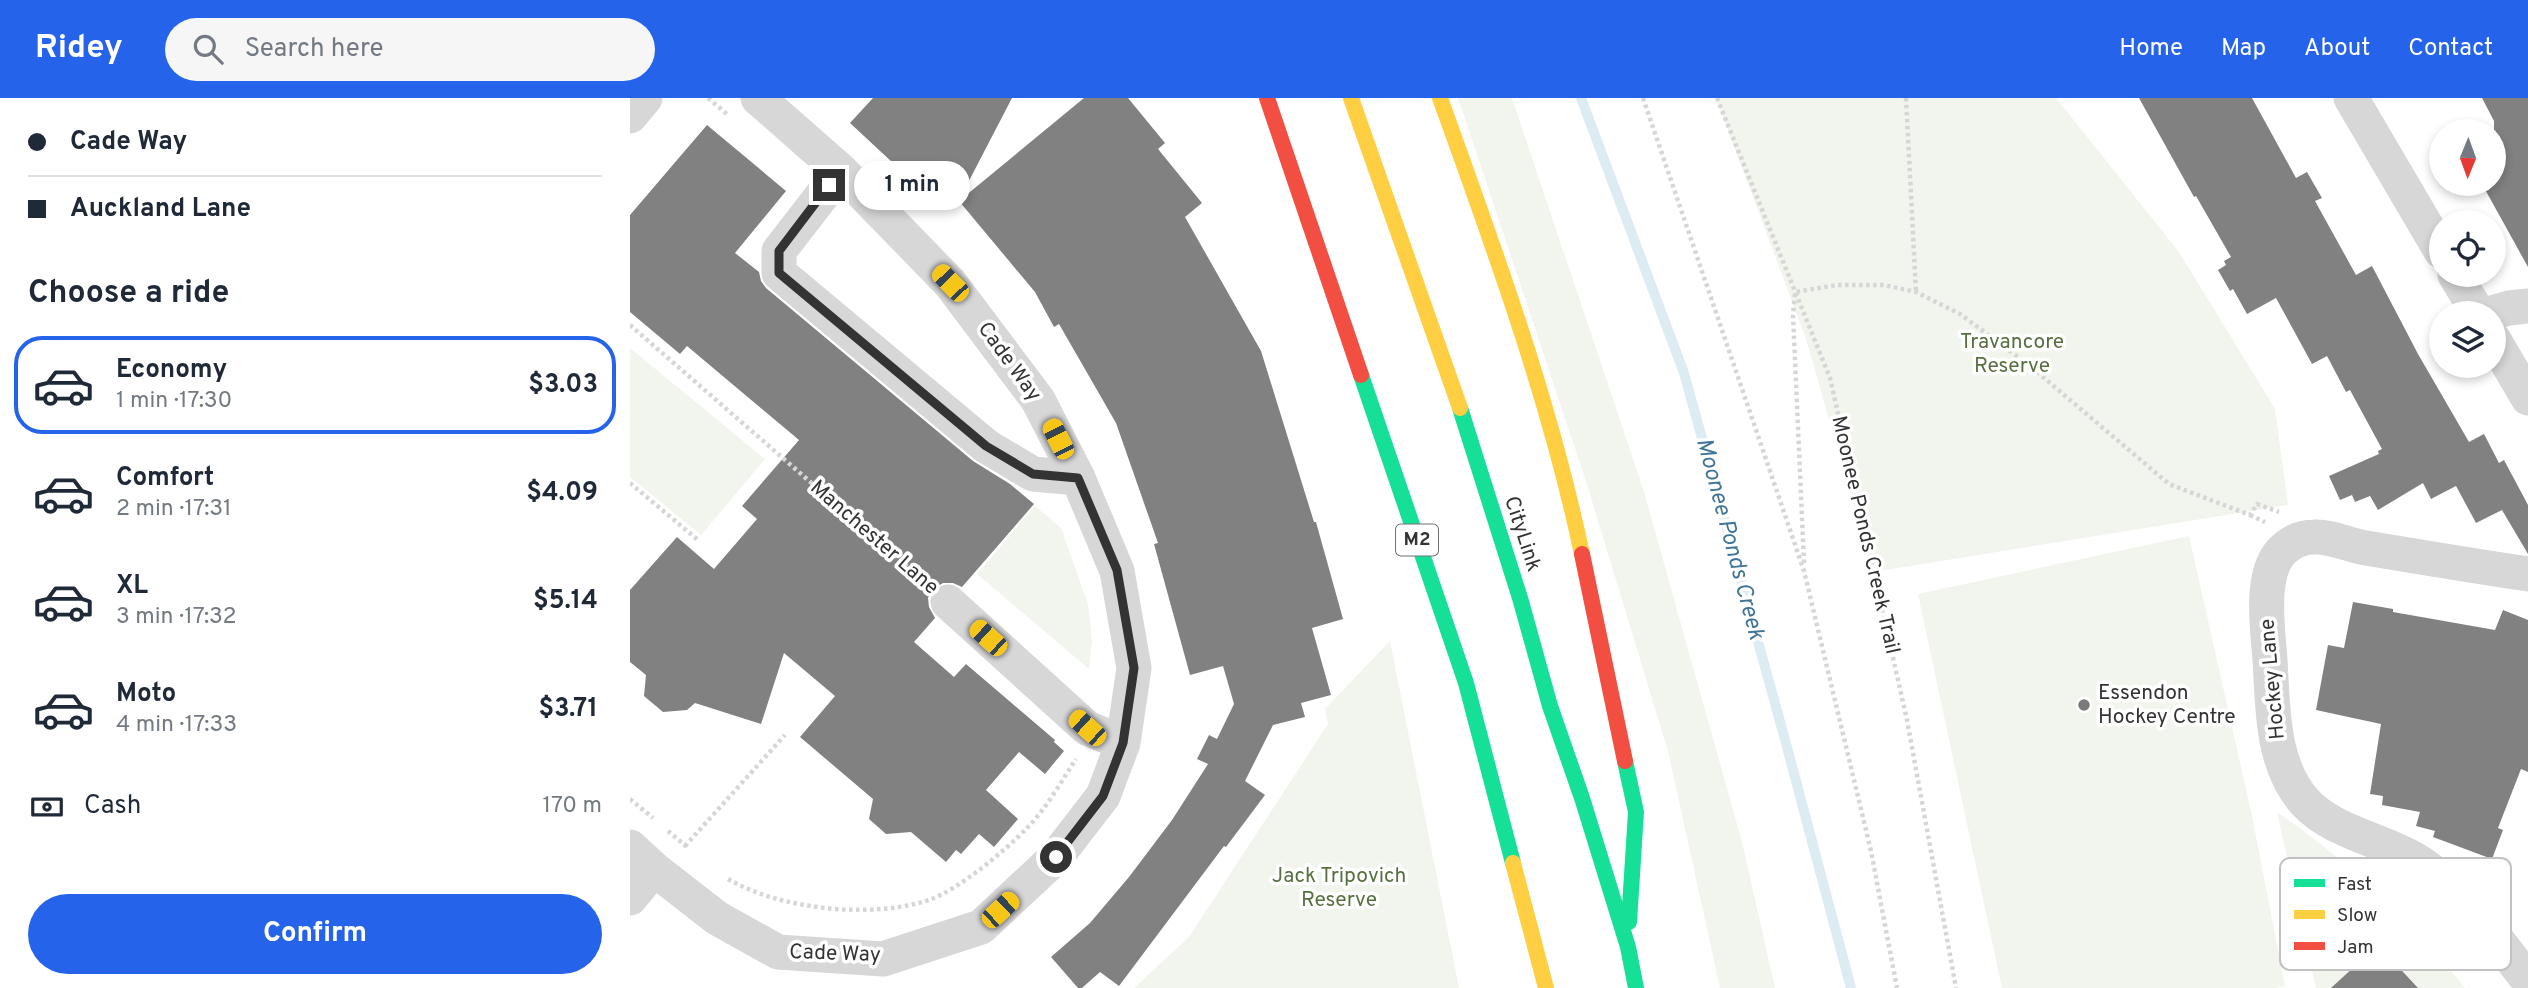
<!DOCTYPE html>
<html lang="en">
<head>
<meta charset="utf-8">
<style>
  :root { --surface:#fff; --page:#f6f6f7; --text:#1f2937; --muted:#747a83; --line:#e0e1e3; --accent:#2563eb }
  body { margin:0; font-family:Overpass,sans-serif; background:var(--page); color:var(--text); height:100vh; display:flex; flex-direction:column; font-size:26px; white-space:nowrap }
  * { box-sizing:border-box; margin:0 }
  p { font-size:23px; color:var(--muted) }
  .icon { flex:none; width:38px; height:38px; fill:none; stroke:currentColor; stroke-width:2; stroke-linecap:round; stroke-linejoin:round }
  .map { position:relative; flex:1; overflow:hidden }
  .details { display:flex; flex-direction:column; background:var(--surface); width:630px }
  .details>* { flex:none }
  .banner { display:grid; align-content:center; height:154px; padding:0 28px; background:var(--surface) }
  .needle { width:46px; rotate:181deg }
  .buttons { position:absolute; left:1799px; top:21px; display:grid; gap:14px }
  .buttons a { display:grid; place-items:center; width:77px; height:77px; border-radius:50%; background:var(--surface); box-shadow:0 4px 10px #0003; font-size:35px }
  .end { position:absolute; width:32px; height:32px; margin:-16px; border:9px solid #333; background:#fff; box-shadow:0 0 0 4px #fff }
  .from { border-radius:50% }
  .bubble { position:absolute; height:49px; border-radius:24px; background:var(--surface); box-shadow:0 4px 10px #0003; font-size:23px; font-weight:700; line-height:49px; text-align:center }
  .car { position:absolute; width:21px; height:42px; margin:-21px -10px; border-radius:9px; box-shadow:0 0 5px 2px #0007; background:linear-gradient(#f5c518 24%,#345 0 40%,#f5c518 0 76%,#345 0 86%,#f5c518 0) }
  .banner b { display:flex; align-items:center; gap:24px; height:66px; font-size:26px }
  .banner b+b { border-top:2px solid var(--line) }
  .banner i { width:18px; height:18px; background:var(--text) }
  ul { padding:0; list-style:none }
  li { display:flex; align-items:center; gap:21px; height:98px; margin:0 14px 10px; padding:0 14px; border:4px solid transparent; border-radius:28px }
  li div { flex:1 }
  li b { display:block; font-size:26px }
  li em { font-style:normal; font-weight:700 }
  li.selected { border-color:var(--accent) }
  li>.icon { width:63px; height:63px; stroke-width:1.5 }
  h2 { padding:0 28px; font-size:32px; line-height:84px }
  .pay { display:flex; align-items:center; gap:18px; height:77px; padding:0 28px; font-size:26px }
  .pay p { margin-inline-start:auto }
  .action { display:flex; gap:14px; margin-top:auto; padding:14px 28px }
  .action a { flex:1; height:80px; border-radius:42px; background:var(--accent); color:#fff; font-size:28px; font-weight:700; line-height:80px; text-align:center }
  header { display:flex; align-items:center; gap:42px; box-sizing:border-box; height:98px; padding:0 35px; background:var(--accent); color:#fff }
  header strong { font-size:33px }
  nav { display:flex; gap:38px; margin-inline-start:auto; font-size:24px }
  .search { width:490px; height:63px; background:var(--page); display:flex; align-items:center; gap:18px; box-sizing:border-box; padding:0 24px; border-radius:38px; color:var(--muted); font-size:26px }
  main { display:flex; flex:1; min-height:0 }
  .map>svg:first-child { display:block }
  .green { fill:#f1f5ed }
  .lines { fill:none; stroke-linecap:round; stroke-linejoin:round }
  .stream { stroke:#ddebf3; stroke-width:10 }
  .building { fill:#818181 }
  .path { stroke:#d6d6d6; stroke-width:4.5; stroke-dasharray:3.5 3.5; stroke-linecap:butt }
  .street { stroke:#d7d7d7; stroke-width:35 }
  .fast { stroke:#16e098; stroke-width:16 }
  .slow { stroke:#ffcf43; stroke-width:16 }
  .jam { stroke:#f24e42; stroke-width:16 }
  .route { stroke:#333; stroke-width:9 }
  .poi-dot { fill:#7a7a7a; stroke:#fff; stroke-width:2.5 }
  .labels { text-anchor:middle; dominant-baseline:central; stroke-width:7; stroke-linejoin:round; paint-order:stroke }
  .shield { fill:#fff; stroke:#707070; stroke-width:2 }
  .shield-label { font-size:19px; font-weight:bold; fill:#333 }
  .park-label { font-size:21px; fill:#56703f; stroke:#fff }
  .street-label { font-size:21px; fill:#333; stroke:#fff }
  .poi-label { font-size:21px; fill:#333; stroke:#fff; text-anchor:start }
  .water-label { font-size:23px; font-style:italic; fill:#3f7597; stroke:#fff }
  .key { fill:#fff; stroke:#c2c2c2; stroke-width:2 }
  .key-label { font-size:19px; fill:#333 }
</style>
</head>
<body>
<header>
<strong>Ridey</strong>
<div class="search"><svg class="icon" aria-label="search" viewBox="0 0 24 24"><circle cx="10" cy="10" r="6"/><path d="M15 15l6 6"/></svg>Search here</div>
<nav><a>Home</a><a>Map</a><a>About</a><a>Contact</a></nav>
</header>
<main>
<section class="details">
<div class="banner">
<b><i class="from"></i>Cade Way</b>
<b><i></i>Auckland Lane</b>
</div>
<h2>Choose a ride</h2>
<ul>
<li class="selected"><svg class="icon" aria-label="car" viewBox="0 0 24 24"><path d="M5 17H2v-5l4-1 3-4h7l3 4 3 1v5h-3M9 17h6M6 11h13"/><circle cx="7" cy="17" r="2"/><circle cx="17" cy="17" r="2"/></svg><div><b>Economy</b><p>1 min · 17:30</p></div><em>$3.03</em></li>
<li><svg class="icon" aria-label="car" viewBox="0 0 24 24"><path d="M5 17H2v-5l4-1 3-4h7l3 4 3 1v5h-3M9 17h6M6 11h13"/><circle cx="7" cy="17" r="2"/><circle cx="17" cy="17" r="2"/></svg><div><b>Comfort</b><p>2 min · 17:31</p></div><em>$4.09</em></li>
<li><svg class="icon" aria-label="car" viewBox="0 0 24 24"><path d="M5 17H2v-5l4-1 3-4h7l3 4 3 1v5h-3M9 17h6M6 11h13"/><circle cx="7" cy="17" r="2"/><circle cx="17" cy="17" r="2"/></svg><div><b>XL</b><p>3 min · 17:32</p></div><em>$5.14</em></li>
<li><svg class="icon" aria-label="car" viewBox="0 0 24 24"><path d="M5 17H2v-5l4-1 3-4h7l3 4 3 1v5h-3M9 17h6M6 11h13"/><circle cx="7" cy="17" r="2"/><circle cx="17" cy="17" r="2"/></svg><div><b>Moto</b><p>4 min · 17:33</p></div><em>$3.71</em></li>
</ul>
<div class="pay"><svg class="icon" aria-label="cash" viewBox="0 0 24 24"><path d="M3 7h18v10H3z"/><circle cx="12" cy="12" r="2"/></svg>Cash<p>170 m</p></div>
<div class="action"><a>Confirm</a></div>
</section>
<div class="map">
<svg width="1898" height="890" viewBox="0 0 1898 890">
  <rect width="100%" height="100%" fill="#fff"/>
  <path class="green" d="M828,0H882L1014,394L1112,744L1145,890H1090L1038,653L955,380Z
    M1086,0H1426L1549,154L1645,311L1658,407L1243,474L1176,241Z
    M0,250L135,361L71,437L0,379Z
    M405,408L431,430L458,506L462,543L459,571L347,476Z
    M1559,438L1622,718L1655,888L1646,890H1372L1288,496Z
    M760,543L829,890H504L559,839L698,626L695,611Z
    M1647,714C1715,760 1785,826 1835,890H1686Z"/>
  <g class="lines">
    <path class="stream" d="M951,0L1054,275L1154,638L1221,890"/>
  </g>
  <path class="building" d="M243,0H382L329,102L320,92L307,106L220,25Z
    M454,0H498L535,45L528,51L572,105L555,119L631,253L684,424H686L713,521L682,530L701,597L671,605L675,619L643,627L615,683L635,697L596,749L594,748L489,888L470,874L452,890H448L421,859L460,825L499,779L542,722L578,666L567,661L579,637L587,641L604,606L593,568L560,577L524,446L528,445L486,325L429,226L424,229L405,194L329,103Z
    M1509,0H1622L1666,80L1677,74L1692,100L1685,103L1726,177L1742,168L1788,256L1839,344L1854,336L1869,365L1874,362L1898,407V456L1872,412L1846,425L1826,388L1801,401L1793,385L1748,412L1740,398L1725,404L1722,397L1710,402L1699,378L1749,356L1748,353L1752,351L1720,292L1716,294L1697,258L1682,266L1646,200L1617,216L1603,191L1600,193L1588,172L1596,167L1594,163L1601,159L1566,98L1564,99Z
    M1852,0H1898V169L1852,86H1864V23Z
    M77,27L156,93L105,155L129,174L131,183L136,190L343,363L380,386L404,406L332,489L323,485H313L303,491L298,500L299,509L305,520L284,544L324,579L336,566L425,642L424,644L434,653L415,676L389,654L356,692L388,721L364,749L349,736L331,756L326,752L316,764L281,734L256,736L239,721L243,701L170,639L205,598L154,555L131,626L65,605L57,612L33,614L14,598L16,577L0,564V492L47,439L84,471L127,421L112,408L169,342L57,248L50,256L0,214V117Z
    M1723,504L1763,511V514L1865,532L1873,512L1898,522V674L1891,671L1868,730L1873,732L1862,761L1803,739L1805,733L1786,728L1790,714L1752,707L1753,698L1740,696L1751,626L1686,612L1698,547L1714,550Z
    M1748,847L1788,890H1701Z"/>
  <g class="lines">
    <path class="path" d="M78,0L98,17
      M1013,0L1174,473L1241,753L1267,890
      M1087,0L1200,280L1277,622L1326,890
      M1276,0L1286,194
      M0,227L294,483
      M0,385L68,442
      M1620,417L1635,424
      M1174,465L1163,217L1165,194L1207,187H1254L1286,194L1330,216L1400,268L1539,386L1620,417L1627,406L1649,414
      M0,701L23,720
      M38,733L58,750
      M55,748L155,637
      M98,781C132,800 166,807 204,811C236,813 268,812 299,802C328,792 375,753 397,730C416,711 431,684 446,661
      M1675,863L1697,821"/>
    <path class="street" d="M1721,0L1811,153
      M0,18L15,0
      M211,73L149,153V175L356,348L403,376L448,380
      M1825,177L1848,215
      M1861,215L1879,210L1898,208
      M1864,242L1898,300
      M1898,476C1844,468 1790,459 1736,450C1719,447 1700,438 1684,439C1673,439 1663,443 1655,450C1628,472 1638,532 1640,562C1643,609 1641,666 1675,704C1704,736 1758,742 1795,768C1837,797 1867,843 1898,882
      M318,504L457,630L493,645
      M0,749L24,771L87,820L148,854L253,861L351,829L426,759L473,698L493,645L504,570L487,473L448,380L408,302L320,185L211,73L128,0
      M0,800L24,771"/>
    <path class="fast" d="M731,277L836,585L883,765
      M830,310L890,500L920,608L952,700L998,849L1006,890
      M995,663L1006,714L999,824"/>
    <path class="slow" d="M721,0L830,310
      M810,0C864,150 919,300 952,456
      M883,765L916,890"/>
    <path class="jam" d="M637,0L731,277
      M952,456L995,663"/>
  </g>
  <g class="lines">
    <path class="route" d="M199,87L149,153V175L356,348L403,376L448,380L487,472L504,570L493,645L473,698L426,759"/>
  </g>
  <circle class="poi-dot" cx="1454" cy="607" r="7"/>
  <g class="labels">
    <rect class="shield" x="766" y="426.5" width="42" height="31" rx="5"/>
    <g class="shield-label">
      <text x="787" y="442">M2</text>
    </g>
    <g class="park-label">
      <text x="1382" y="244">Travancore<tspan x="1382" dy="24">Reserve</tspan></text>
      <text x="709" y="778">Jack Tripovich<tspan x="709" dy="24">Reserve</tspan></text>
    </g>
    <g class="street-label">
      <text transform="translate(379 264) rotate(54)">Cade Way</text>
      <text transform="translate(892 436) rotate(72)">CityLink</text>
      <text transform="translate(1235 437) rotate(77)">Moonee Ponds Creek Trail</text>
      <text transform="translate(244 440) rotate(41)">Manchester Lane</text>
      <text transform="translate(1643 581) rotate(-95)">Hockey Lane</text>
      <text transform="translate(205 856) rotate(2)">Cade Way</text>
    </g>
    <g class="poi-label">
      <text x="1468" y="595">Essendon<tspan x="1468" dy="24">Hockey Centre</tspan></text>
    </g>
    <g class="water-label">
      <text transform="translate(1099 441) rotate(75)">Moonee Ponds Creek</text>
    </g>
  </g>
  <rect x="1650" y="760" width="231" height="112" rx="10" class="key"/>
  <rect x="1664" y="781" width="31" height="8" fill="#16e098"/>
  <rect x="1664" y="812" width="31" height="9" fill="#ffcf43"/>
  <rect x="1664" y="844" width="31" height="8" fill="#f24e42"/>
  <g class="key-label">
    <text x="1707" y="792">Fast</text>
    <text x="1707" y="823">Slow</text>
    <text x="1707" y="855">Jam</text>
  </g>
</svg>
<div class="buttons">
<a><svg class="needle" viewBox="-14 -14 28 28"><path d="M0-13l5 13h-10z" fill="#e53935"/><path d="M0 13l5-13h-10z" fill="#747a83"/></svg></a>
<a><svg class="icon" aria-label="locate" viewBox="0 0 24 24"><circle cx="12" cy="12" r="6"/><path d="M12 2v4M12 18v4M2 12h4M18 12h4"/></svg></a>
<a><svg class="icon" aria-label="layers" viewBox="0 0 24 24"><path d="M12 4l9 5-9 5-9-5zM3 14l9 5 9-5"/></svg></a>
</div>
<i class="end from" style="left:426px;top:759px"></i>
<i class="end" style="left:199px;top:87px"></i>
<div class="bubble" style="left:224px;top:63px;width:116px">1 min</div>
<i class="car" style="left:320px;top:185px;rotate:316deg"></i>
<i class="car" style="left:428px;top:341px;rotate:333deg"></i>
<i class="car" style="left:358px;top:540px;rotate:312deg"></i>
<i class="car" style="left:457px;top:630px;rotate:312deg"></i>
<i class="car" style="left:370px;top:812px;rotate:47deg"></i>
</div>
</main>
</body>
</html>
